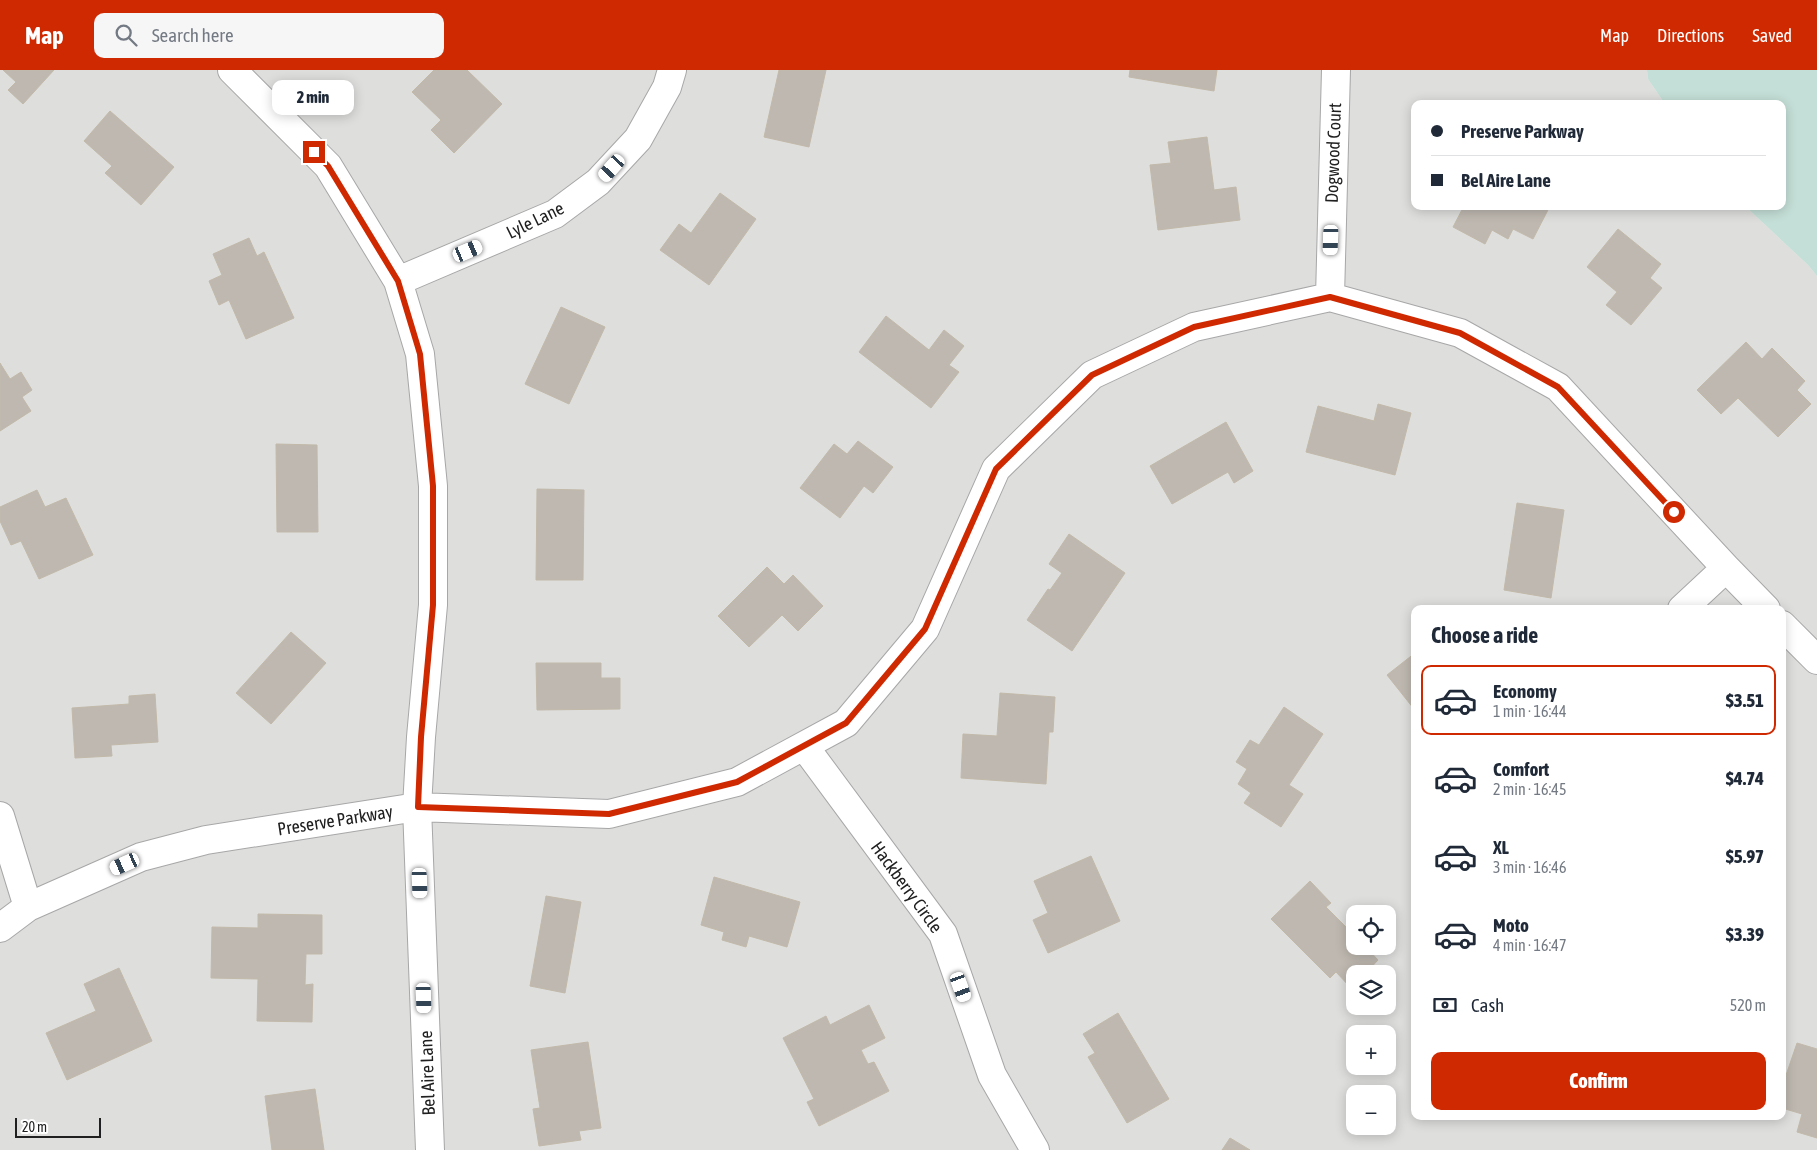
<!DOCTYPE html>
<html lang="en">
<head>
<meta charset="utf-8">
<style>
  :root { --surface:#fff; --page:#f6f6f7; --text:#1f2937; --muted:#747a83; --line:#e0e1e3; --accent:#cf2902 }
  body { margin:0; font-family:"Asap Condensed",sans-serif; background:var(--page); color:var(--text); height:100vh; display:flex; flex-direction:column; font-size:19px; white-space:nowrap }
  * { box-sizing:border-box; margin:0 }
  p { font-size:16px; color:var(--muted) }
  .icon { flex:none; width:28px; height:28px; fill:none; stroke:currentColor; stroke-width:2; stroke-linecap:round; stroke-linejoin:round }
  .map { position:relative; flex:1; overflow:hidden }
  .drawer { position:absolute; left:1411px; top:535px; width:375px; height:515px; display:flex; flex-direction:column; background:var(--surface); border-radius:10px; box-shadow:0 2px 12px #0003 }
  .drawer>* { flex:none }
  .top-card { position:absolute; left:1411px; top:30px; width:375px; height:110px; border-radius:10px; box-shadow:0 2px 12px #0003; display:grid; align-content:center; height:110px; padding:0 20px; background:var(--surface) }
  .fabs { position:absolute; left:1346px; top:835px; display:grid; gap:10px }
  .fabs a { display:grid; place-items:center; width:50px; height:50px; border-radius:10px; background:var(--surface); box-shadow:0 2px 12px #0003; font-size:25px }
  .scale { position:absolute; left:15px; bottom:12px; width:86px; box-sizing:border-box; padding-left:5px; border:2px solid #202020; border-top:0; font-size:14px; line-height:18px; white-space:nowrap; color:#202020; -webkit-text-stroke:4px #fff; paint-order:stroke }
  .end { position:absolute; width:22px; height:22px; margin:-11px; border:6px solid #cf2902; background:#fff; box-shadow:0 0 0 2px #fff }
  .from { border-radius:50% }
  .bubble { position:absolute; height:35px; border-radius:10px; background:var(--surface); box-shadow:0 2px 12px #0003; font-size:16px; font-weight:800; line-height:35px; text-align:center }
  .car { position:absolute; width:15px; height:30px; margin:-15px -8px; border-radius:6px; box-shadow:0 0 4px 1px #0007; background:linear-gradient(#fff 24%,#345 0 40%,#fff 0 76%,#345 0 86%,#fff 0) }
  .top-card b { display:flex; align-items:center; gap:18px; height:48px; font-size:19px }
  .top-card b+b { border-top:1px solid var(--line) }
  .top-card i { width:12px; height:12px; background:var(--text) }
  ul { padding:0; list-style:none }
  li { display:flex; align-items:center; gap:15px; height:70px; margin:0 10px 8px; padding:0 10px; border:2px solid transparent; border-radius:10px }
  li div { flex:1 }
  li b { display:block; font-size:19px }
  li em { font-style:normal; font-weight:800 }
  li.active { border-color:var(--accent) }
  li>.icon { width:45px; height:45px; stroke-width:1.5 }
  h2 { padding:0 20px; font-size:22px; line-height:60px }
  .pay { display:flex; align-items:center; gap:12px; height:55px; padding:0 20px; font-size:19px }
  .pay p { margin-inline-start:auto }
  .action { display:flex; gap:10px; margin-top:auto; padding:10px 20px }
  .action a { flex:1; height:58px; border-radius:10px; background:var(--accent); color:#fff; font-size:20px; font-weight:800; line-height:58px; text-align:center }
  header { display:flex; align-items:center; gap:30px; box-sizing:border-box; height:70px; padding:0 25px; background:var(--accent); color:#fff }
  header strong { font-size:24px }
  nav { display:flex; gap:28px; margin-inline-start:auto; font-size:18px }
  .search { width:350px; height:45px; background:var(--page); display:flex; align-items:center; gap:12px; box-sizing:border-box; padding:0 18px; border-radius:10px; color:var(--muted); font-size:19px }
  .map>svg:first-child { display:block }
  .residential { fill:#dededd; fill-rule:evenodd }
  .wetland { fill:#c4dfd7 }
  .building { fill:#beb8b0; stroke:#c2b9a9 }
  .lines { fill:none; stroke-linecap:round; stroke-linejoin:round }
  .minor-casing { stroke:#a7a7a7; stroke-width:30 }
  .minor { stroke:#fff; stroke-width:28 }
  .route { stroke:#cf2902; stroke-width:6 }
  .labels { text-anchor:middle; dominant-baseline:central; stroke-width:4.5; stroke-linejoin:round; paint-order:stroke }
  .street-label { font-size:18px; fill:#202020; stroke:#fff }
</style>
</head>
<body>
<header>
<strong>Map</strong>
<div class="search"><svg class="icon" aria-label="search" viewBox="0 0 24 24"><circle cx="10" cy="10" r="6"/><path d="M15 15l6 6"/></svg>Search here</div>
<nav><a>Map</a><a>Directions</a><a>Saved</a></nav>
</header>
<div class="map">
<svg width="1817" height="1080" viewBox="0 0 1817 1080">
  <rect width="100%" height="100%" fill="#f1efe7"/>
  <path class="residential" d="M0,0H1647L1648,9L1665,34H1415V136H1745L1808,195L1817,206V1080H0ZM1415,539H1782V1046H1415ZM1355,844H1388V876H1355ZM1355,904H1388V936H1355ZM1355,964H1388V996H1355ZM1355,1024H1388V1056H1355Z"/>
  <path class="wetland" d="M1647,0H1817V206L1808,195L1745,136H1782V34H1665L1648,9Z"/>
  <path class="building" d="M3,0H54L23,34L8,20L16,12Z
    M434,0H467L502,34L454,83L431,60L441,50L412,22Z
    M779,0H826L809,77L764,67Z
    M1130,0H1217L1214,21L1129,7Z
    M110,41L174,97L141,135L105,103L112,96L84,71Z
    M1207,67L1214,120L1236,117L1240,150L1158,160L1150,95L1171,93L1168,72Z
    M720,123L756,149L709,215L660,180L679,154L691,163Z
    M1464,136H1550L1533,169L1513,159L1508,169L1492,160L1485,174L1453,157Z
    M1618,159L1661,194L1650,208L1662,218L1631,255L1606,235L1617,222L1587,197Z
    M249,168L257,186L264,182L294,248L246,269L229,230L219,235L209,211L222,205L213,184Z
    M561,237L605,257L569,334L525,314Z
    M886,246L929,280L944,260L964,276L949,295L959,302L931,338L859,282Z
    M1746,272L1762,289L1772,278L1805,311L1797,320L1811,334L1778,367L1738,328L1721,344L1697,320Z
    M0,293L10,309L21,302L32,320L22,327L31,341L0,361Z
    M1378,334L1411,343L1395,405L1306,382L1318,336L1374,351Z
    M1226,352L1253,401L1234,413L1228,402L1172,434L1150,396Z
    M858,371L893,397L873,423L864,416L840,448L800,418L834,374L847,384Z
    M276,374L317,375L318,462H277Z
    M537,419L584,420L583,510H536Z
    M37,420L45,437L66,428L93,485L39,509L21,471L11,475L0,451V437Z
    M1517,433L1564,440L1551,528L1504,520Z
    M1069,464L1125,503L1072,581L1027,550L1048,519L1050,520L1062,503L1049,494Z
    M767,497L784,514L793,505L823,536L798,561L782,545L749,577L718,546Z
    M291,562L326,593L271,654L236,623Z
    M1415,583V639H1414L1387,605Z
    M536,593H601V608H620V639L537,640Z
    M1000,623L1055,627L1053,662H1049L1046,714L961,708L963,664L997,666Z
    M155,624L158,672L111,675L112,686L75,688L72,638L129,634V626Z
    M1284,637L1323,664L1289,715L1303,724L1281,757L1244,733L1251,723L1238,714L1247,699L1236,692L1250,670L1259,675Z
    M1091,786L1120,851L1048,883L1033,850L1048,843L1034,811Z
    M714,807L800,832L787,877L749,866L746,877L722,870L724,862L701,855Z
    M1310,811L1331,833L1326,837L1355,866V876H1365L1378,890L1365,904H1355V913L1351,918L1336,902L1330,908L1271,849Z
    M546,826L581,832L565,923L530,916Z
    M258,844L322,845V884H306L305,915L313,914L312,952L257,951L258,909L211,908L212,857L258,858Z
    M119,898L152,971L67,1010L46,963L96,941L84,914Z
    M869,935L885,968L861,980L868,994L874,992L889,1021L819,1056L807,1032L814,1029L783,968L826,946L830,955Z
    M1118,943L1169,1029L1127,1053L1088,987L1095,983L1083,964Z
    M588,972L601,1058L579,1061L581,1070L539,1076L533,1039L540,1038L531,980Z
    M1797,973L1817,979V1068L1797,1062L1802,1044L1782,1038V1017Z
    M315,1019L324,1080H272L265,1026Z
    M1230,1068L1250,1080H1222Z"/>
  <g class="lines">
    <defs>
      <path id="minor" d="M232,0L328,96L398,211L420,284L433,416V535L421,667L417,737L430,1080
        M398,211L555,144L598,112L638,69L667,17L672,0
        M1330,227L1336,0
        M1682,539L1726,498
        M1782,555L1817,590
        M804,676L943,864L992,1005L1035,1080
        M0,746L28,837
        M0,858L28,837L141,787L206,770L417,737L609,744L737,712L846,653L925,559L996,399L1092,305L1194,257L1330,227L1460,263L1558,317L1726,498L1766,539"/>
    </defs>
    <use href="#minor" class="minor-casing"/>
    <use href="#minor" class="minor"/>
  </g>
  <g class="lines">
    <path class="route" d="M314,82L328,96L398,211L420,284L433,416V535L421,667L418,737L609,744L737,712L846,653L925,559L996,399L1092,305L1194,257L1330,227L1460,263L1558,317L1674,442"/>
  </g>
  <g class="labels">
    <g class="street-label">
      <text transform="translate(1333 83) rotate(-88)">Dogwood Court</text>
      <text transform="translate(535 150) rotate(-26)">Lyle Lane</text>
      <text transform="translate(335 750) rotate(-9)">Preserve Parkway</text>
      <text transform="translate(907 817) rotate(54)">Hackberry Circle</text>
      <text transform="translate(427 1003) rotate(-92)">Bel Aire Lane</text>
    </g>
  </g>
</svg>
<div class="fabs">
<a><svg class="icon" aria-label="locate" viewBox="0 0 24 24"><circle cx="12" cy="12" r="6"/><path d="M12 2v4M12 18v4M2 12h4M18 12h4"/></svg></a>
<a><svg class="icon" aria-label="layers" viewBox="0 0 24 24"><path d="M12 4l9 5-9 5-9-5zM3 14l9 5 9-5"/></svg></a>
<a>+</a>
<a>−</a>
</div>
<div class="scale">20 m</div>
<i class="end from" style="left:1674px;top:442px"></i>
<i class="end" style="left:314px;top:82px"></i>
<div class="bubble" style="left:272px;top:10px;width:82px">2 min</div>
<i class="car" style="left:612px;top:98px;rotate:222deg"></i>
<i class="car" style="left:1331px;top:170px;rotate:182deg"></i>
<i class="car" style="left:468px;top:181px;rotate:67deg"></i>
<i class="car" style="left:125px;top:794px;rotate:246deg"></i>
<i class="car" style="left:420px;top:813px;rotate:178deg"></i>
<i class="car" style="left:961px;top:917px;rotate:160deg"></i>
<i class="car" style="left:424px;top:928px;rotate:178deg"></i>
<div class="top-card">
<b><i class="from"></i>Preserve Parkway</b>
<b><i></i>Bel Aire Lane</b>
</div>
<section class="drawer">
<h2>Choose a ride</h2>
<ul>
<li class="active"><svg class="icon" aria-label="car" viewBox="0 0 24 24"><path d="M5 17H2v-5l4-1 3-4h7l3 4 3 1v5h-3M9 17h6M6 11h13"/><circle cx="7" cy="17" r="2"/><circle cx="17" cy="17" r="2"/></svg><div><b>Economy</b><p>1 min · 16:44</p></div><em>$3.51</em></li>
<li><svg class="icon" aria-label="car" viewBox="0 0 24 24"><path d="M5 17H2v-5l4-1 3-4h7l3 4 3 1v5h-3M9 17h6M6 11h13"/><circle cx="7" cy="17" r="2"/><circle cx="17" cy="17" r="2"/></svg><div><b>Comfort</b><p>2 min · 16:45</p></div><em>$4.74</em></li>
<li><svg class="icon" aria-label="car" viewBox="0 0 24 24"><path d="M5 17H2v-5l4-1 3-4h7l3 4 3 1v5h-3M9 17h6M6 11h13"/><circle cx="7" cy="17" r="2"/><circle cx="17" cy="17" r="2"/></svg><div><b>XL</b><p>3 min · 16:46</p></div><em>$5.97</em></li>
<li><svg class="icon" aria-label="car" viewBox="0 0 24 24"><path d="M5 17H2v-5l4-1 3-4h7l3 4 3 1v5h-3M9 17h6M6 11h13"/><circle cx="7" cy="17" r="2"/><circle cx="17" cy="17" r="2"/></svg><div><b>Moto</b><p>4 min · 16:47</p></div><em>$3.39</em></li>
</ul>
<div class="pay"><svg class="icon" aria-label="cash" viewBox="0 0 24 24"><path d="M3 7h18v10H3z"/><circle cx="12" cy="12" r="2"/></svg>Cash<p>520 m</p></div>
<div class="action"><a>Confirm</a></div>
</section>
</div>
</body>
</html>
